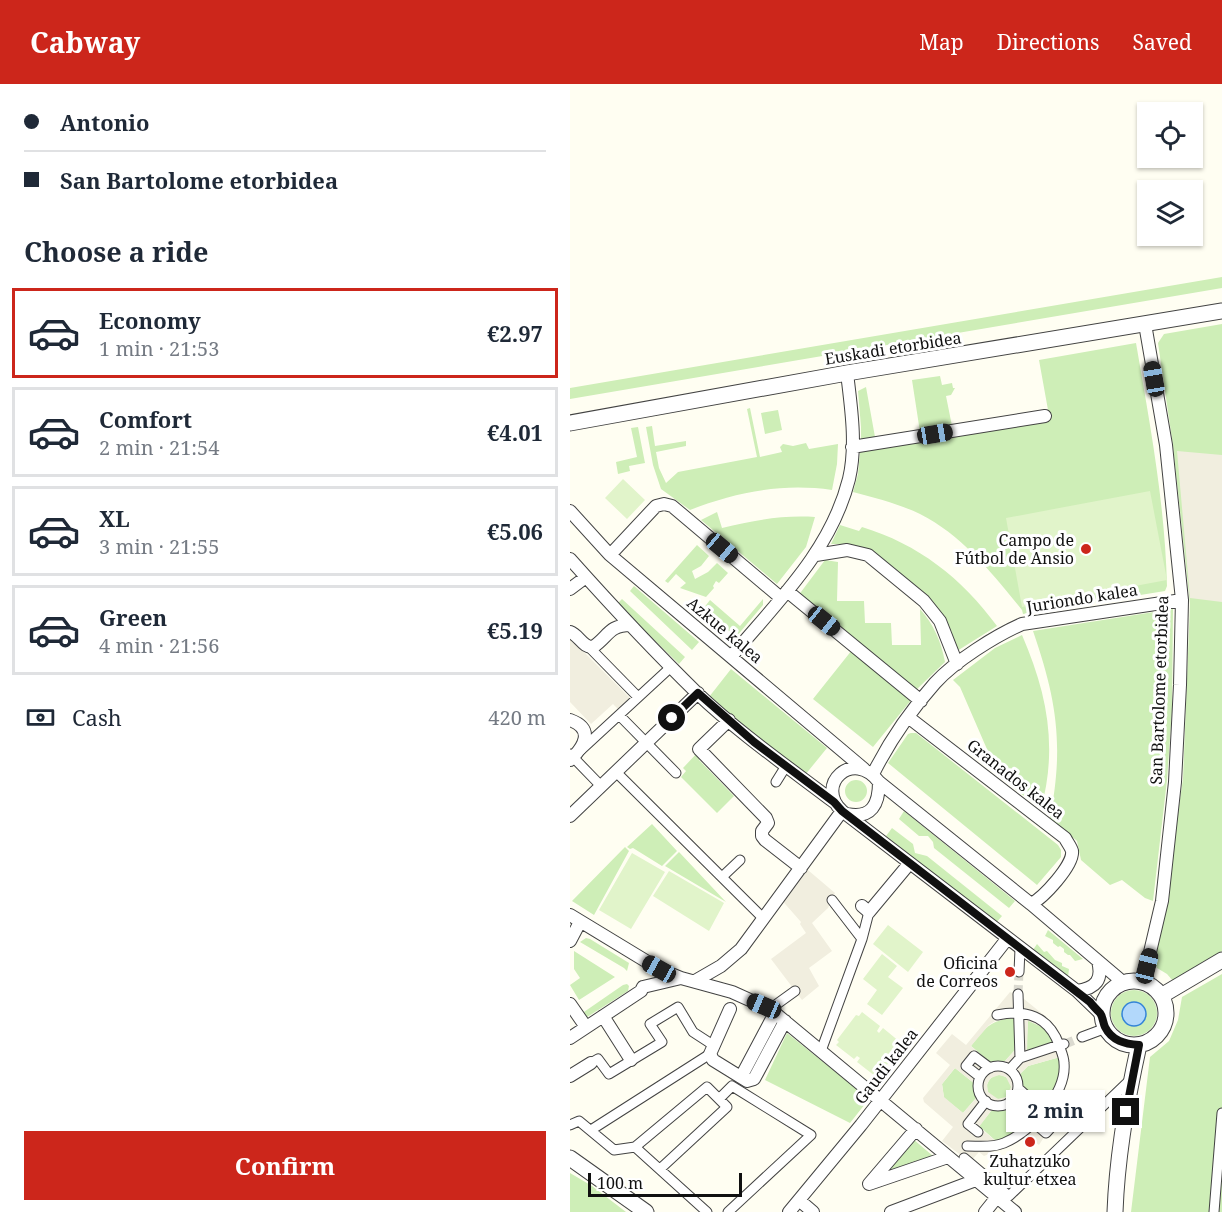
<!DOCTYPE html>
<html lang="en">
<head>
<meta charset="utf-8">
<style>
  :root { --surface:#fff; --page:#f2f2f3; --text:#1f2937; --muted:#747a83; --line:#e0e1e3; --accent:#cc261b }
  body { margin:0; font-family:"Noto Serif",serif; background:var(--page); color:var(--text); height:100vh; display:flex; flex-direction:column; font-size:22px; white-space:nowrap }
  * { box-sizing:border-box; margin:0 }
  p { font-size:20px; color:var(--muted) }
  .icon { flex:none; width:33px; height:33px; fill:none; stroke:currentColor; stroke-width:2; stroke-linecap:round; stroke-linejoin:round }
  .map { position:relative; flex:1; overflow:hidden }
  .drawer { display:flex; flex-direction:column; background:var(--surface); width:570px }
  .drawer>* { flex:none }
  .banner { display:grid; align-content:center; height:132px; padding:0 24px; background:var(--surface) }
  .controls { position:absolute; left:567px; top:18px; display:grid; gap:12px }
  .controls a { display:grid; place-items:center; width:66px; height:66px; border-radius:0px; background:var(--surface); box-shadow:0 2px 4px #0004; font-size:30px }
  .scale { position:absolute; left:18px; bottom:15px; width:154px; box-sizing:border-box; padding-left:6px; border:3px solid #101010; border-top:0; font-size:16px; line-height:21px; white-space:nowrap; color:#101010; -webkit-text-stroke:4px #fff; paint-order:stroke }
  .end { position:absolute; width:27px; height:27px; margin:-14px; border:8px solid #101010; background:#fff; box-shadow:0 0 0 3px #fff }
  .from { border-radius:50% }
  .bubble { position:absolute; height:42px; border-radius:0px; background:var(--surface); box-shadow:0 2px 4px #0004; font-size:20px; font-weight:700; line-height:42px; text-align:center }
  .car { position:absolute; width:18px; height:36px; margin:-18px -9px; border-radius:8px; box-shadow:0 0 4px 2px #0007; background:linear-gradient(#222 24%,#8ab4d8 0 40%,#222 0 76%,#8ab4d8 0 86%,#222 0) }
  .banner b { display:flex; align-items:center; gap:21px; height:57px; font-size:22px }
  .banner b+b { border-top:2px solid var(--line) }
  .banner i { width:15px; height:15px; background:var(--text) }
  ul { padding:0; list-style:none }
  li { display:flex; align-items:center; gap:18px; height:90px; margin:0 12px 9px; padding:0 12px; border:3px solid var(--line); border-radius:0px }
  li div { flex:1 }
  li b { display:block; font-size:22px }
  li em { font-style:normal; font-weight:700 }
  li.selected { border-color:var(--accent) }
  li>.icon { width:54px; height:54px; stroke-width:1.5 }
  h2 { padding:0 24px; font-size:27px; line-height:72px }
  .pay { display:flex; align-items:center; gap:15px; height:66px; padding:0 24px; font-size:22px }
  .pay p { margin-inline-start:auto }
  .button { display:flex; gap:12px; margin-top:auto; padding:12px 24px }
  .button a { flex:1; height:69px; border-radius:0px; background:var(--accent); color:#fff; font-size:24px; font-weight:700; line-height:69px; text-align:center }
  header { display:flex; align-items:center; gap:36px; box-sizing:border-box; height:84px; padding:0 30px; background:var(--accent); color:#fff }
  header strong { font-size:28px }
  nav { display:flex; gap:33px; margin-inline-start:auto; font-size:21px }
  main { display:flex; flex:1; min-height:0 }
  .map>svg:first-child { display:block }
  .green { fill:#ceeeb7 }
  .pitch { fill:#e1f4ca }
  .plaza { fill:#f1eedf; fill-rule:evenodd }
  .water { fill:#b2d8fb; stroke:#3384d8; stroke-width:1.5 }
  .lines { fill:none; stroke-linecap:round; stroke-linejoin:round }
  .pedestrian-tunnel { stroke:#dbdad0; stroke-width:9; stroke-dasharray:9 4.5; stroke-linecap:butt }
  .pedestrian-casing { stroke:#434343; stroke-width:11 }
  .minor-casing { stroke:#434343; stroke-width:14 }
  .tertiary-casing { stroke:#434343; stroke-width:17 }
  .pedestrian { stroke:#fff; stroke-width:9 }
  .minor { stroke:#fff; stroke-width:12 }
  .tertiary { stroke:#fff; stroke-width:15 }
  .route { stroke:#101010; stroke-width:8 }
  .poi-dot { fill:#cc261b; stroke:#fff; stroke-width:2 }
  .labels { text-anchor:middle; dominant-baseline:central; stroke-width:6; stroke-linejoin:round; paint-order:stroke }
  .street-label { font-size:16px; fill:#101010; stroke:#fff }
  .poi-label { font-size:16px; fill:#101010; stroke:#fff; text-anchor:end }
</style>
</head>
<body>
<header>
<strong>Cabway</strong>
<nav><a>Map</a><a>Directions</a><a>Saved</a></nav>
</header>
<main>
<section class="drawer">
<div class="banner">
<b><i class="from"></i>Antonio</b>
<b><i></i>San Bartolome etorbidea</b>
</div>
<h2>Choose a ride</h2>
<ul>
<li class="selected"><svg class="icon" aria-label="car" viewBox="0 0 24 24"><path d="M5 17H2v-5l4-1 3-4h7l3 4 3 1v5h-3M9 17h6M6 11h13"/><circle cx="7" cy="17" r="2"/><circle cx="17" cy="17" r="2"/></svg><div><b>Economy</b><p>1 min · 21:53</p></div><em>€2.97</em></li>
<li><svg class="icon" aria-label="car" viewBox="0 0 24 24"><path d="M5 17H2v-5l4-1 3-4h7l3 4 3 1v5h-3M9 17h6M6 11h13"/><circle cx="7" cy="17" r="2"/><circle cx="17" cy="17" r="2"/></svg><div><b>Comfort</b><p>2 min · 21:54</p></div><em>€4.01</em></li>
<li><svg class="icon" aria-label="car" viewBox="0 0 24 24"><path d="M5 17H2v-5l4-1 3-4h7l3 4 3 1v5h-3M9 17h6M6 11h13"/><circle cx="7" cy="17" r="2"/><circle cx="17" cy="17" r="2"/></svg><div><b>XL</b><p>3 min · 21:55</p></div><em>€5.06</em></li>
<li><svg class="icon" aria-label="car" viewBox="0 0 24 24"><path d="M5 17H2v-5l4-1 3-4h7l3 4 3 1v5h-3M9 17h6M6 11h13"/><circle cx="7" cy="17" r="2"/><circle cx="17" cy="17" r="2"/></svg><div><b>Green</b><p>4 min · 21:56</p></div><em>€5.19</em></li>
</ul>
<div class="pay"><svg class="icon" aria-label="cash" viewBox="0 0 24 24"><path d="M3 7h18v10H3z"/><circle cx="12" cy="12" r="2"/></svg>Cash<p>420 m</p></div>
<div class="button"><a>Confirm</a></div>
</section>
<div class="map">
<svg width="652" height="1128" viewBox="0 0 652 1128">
  <rect width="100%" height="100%" fill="#fffef2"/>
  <path class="green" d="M652,193V204L0,315V304Z
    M652,240V867L603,897L597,890L587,884L585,879L613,695L620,520L603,362L588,259L594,250Z
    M566,259C580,340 595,420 597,502L595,507L453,530L452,526C423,490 392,451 350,430C329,420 306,414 283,408L288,390L290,368L480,337L469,276Z
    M370,292L372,301L382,299L383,304H385L381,311L376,312L382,342L350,348L342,296Z
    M296,303L305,353L291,356V343L288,307Z
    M180,324L190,373L212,368L210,363L213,360L223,362L236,359L239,365L268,360L267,380L262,406C212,399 166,408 120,426L91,405L83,381L76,343L82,342L85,362L116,357V362L86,368L89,384L96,399L108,388L187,373L177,325Z
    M208,326L212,346L195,350L191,329Z
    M68,343L75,379L59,382L60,387L48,390L46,378L67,373L61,344Z
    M147,428L152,444C184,436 213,431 245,433L236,463L207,500L131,436Z
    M270,441L289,447L292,443C348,460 392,494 427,542L387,567L381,546L357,511L302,466L279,460H261Z
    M127,461L139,472L131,482L122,487L125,495L138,488L147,479L158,489L149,499L146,497L143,502L144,504L136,513L110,504L116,499L106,490L98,499L95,497Z
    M255,476L268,478L267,517H294L295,539H321L322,561H351L350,525C364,541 371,557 375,578L345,607L228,512Z
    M64,502L129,558L122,566L60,507Z
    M52,515L115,573L109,580L47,520Z
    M193,515V521L166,553L133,525L140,516L170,542Z
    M603,525L602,627L597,696L583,817L575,814L552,796L540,801L511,776L507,757L480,734C494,661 487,617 463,547Z
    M452,551C477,609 488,662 471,725L418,684L423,679L390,603L383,596L425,564Z
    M282,566L342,615L303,663L243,615Z
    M161,585L257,664L235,691L139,613Z
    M341,649H346L488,761L491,766V773L467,801L318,679L338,650Z
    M128,668L132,672L129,676L164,712L147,729L111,693L116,687L113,684Z
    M275 707a11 11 0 1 1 22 0a11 11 0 1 1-22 0Z
    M334,727L445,817L439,824L364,764L363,758L358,752H349L329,735Z
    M82,740L107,767L92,782L63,764L60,765L57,763Z
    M322,744L343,760L345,769L357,772L432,832L426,839L316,752Z
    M55,763L59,767L24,831L2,817Z
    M109,768L156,818L95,782Z
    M478,846L513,875L505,877L500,871H498L494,868V865L490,862L488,863L483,859V856L475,852Z
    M16,854L20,855L59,879L57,887L54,884L10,858Z
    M467,860L474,868L477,867L485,876L492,879V882L499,885L498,893L463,866Z
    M4,867L45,893L9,916L0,901L10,894L4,885Z
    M652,890V1128H561L580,973L599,957L608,936L612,913Z
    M57,900L59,902L58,907L14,935L11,930L53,901Z
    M541 929a23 23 0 1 1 46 0a23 23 0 1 1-46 0Z
    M444,934V967L435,977L421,979L401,962C415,944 420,936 444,934Z
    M458,936C471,941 479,948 486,959L456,968Z
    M217,949L299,1015L280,1039L195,996Z
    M490,973C493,991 484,1007 474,1021L453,1004L450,990L458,982Z
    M385,984L405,1000L407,1013L393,1029L374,1014L372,1000Z
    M417 1003a12 12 0 1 1 24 0a12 12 0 1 1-24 0Z
    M439,1026L452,1038L438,1054L427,1058L409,1042L421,1027Z
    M343,1055L363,1072L313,1090Z
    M0,1089L22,1102L56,1128H0Z"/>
  <path class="pitch" d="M53,395L75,416L57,435L35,414Z
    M580,407L597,496L452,523L436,434Z
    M62,769L95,788L61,845L29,826Z
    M99,787L154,819L139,847L83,812Z
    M318,841L353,868L338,888L303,860Z
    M312,870L327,882L318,893L333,904L312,931L297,920L307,906L293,895Z
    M292,928L310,942L307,947L309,949L313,944L330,958L327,963L329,965L310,990L308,988L305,992L287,978L290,974L287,972L284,975L266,961L269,958L267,956L286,931L289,932Z"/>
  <path class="plaza" d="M607,367L652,371V518L620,514Z
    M0,554L60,614L48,625L43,620L21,640L0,618Z
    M232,781L265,809L258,824L242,839L262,867L239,884L249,902L232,916L201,875L236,849L230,840L231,838L209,813Z
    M444,907L475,932L484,941L493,954L497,967L498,988L493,1008L480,1026L494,1038L478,1047L469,1061L453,1049L440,1061L414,1072L409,1068L400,1078L372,1057L383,1043L354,1018L353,1014L380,981L366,969L382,950L396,961L440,908L442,909ZM444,934V967L435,977L421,979L401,962L419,941L427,936ZM458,937L472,943L481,951L486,959L457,968ZM490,973L488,999L474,1021L453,1004L450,990L458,982ZM385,984L405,1000L407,1013L393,1029L374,1013L372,1000ZM429,991L436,993L441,1003L436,1013L428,1015L418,1008L417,1000L421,994ZM439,1026L452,1038L438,1054L427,1058L409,1043L421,1027Z"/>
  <path class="water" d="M552 930a12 12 0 1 1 24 0a12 12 0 1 1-24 0Z"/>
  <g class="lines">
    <path class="pedestrian-tunnel" d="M448,910L449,888
      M495,960L512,953"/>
    <defs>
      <path id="pedestrian" d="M19,563L68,613
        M49,631L106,689
        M11,666L101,583
        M0,670L31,702
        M46,688L193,834
        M206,698L216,682
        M152,793L170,776
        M262,816L292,855
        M449,888L450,865
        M448,910L450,974
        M200,925L225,907
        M427,931C455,925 479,932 489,961L494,960
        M512,953L536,944
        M251,967L292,855L299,828
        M21,979L28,975L39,990L92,958L80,940L108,923L123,948L143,961
        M408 1002a20 20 0 1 1 40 0a20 20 0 1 1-40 0Z
        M410,993L396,982L404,972L420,984
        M149,1015L162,1002L241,1051L158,1128
        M440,1018L476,1049L486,1038L448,1004
        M0,1041L9,1037L44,1066L65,1063L137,1003L157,1023L90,1085
        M21,1046L140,970
        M408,1048L398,1040L416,1017
        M397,1062C409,1062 422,1064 434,1059C460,1048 497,1010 494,979C494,973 491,967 489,961L450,974L440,985
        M65,1063L137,1128
        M394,1074L439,1112L560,996
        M644,1128L652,1029"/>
      <path id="minor" d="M575,240L596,361L612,516L610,601L605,698L592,817L576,885L578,900
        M282,363L475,332
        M0,427L40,471L294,685
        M40,471L86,422L94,420L102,422L211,514
        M246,471L277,466L298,471L354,517L370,537L387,580
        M0,475C41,521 83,566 127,609C169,649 218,683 264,718
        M0,505L16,493
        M217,507L351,617
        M0,548C9,551 13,564 23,563C38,553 39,541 60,541
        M161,573C207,518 261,467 279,395C287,361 281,323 277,289
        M338,633L495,754C497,758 501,763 502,767C504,781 473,814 461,820
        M0,636C25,645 14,663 0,676
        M159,636L129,665L196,734L198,739L192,747V752L195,756L231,784
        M303,690C319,658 341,626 365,599C385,577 425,552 452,540L612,516
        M277,730C302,735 309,720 309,698
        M0,732L128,609
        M292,822L299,828L339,780
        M0,831L89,885L111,894L162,908L200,925L445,1128
        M0,857L10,838
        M125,897L151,882L171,865L272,727
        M73,903L111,894
        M507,907C526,904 533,896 528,877
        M0,920L16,943
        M160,925L140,970L143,976L177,997L184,995L215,937
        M532,931L507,907L272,727C244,701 283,664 309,698L461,820L554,899
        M33,932L61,976
        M0,954L71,907L73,903
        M0,992L21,979
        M171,993L205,929
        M346,1045L299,1100L378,1073
        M229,1116L243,1128
        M219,1128L291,1041L437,855
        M321,1128L406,1096
        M415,1128L427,1113"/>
      <path id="tertiary" d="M0,339L277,289L652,227
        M532 929a32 32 0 1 1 64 0a32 32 0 1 1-64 0Z
        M591,912L652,876
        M0,1074L76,1128
        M545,1128C547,1072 557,1015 569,961"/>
    </defs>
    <use href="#pedestrian" class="pedestrian-casing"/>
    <use href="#minor" class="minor-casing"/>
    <use href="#tertiary" class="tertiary-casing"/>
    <use href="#pedestrian" class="pedestrian"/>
    <use href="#minor" class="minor"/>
    <use href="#tertiary" class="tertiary"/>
  </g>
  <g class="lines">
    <path class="route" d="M102,634L128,609L184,658L264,718L272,727L520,918C523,922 527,926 530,929C533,933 533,939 535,943C542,957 555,960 569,961L556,1028"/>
  </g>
  <g class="poi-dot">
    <circle cx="516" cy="465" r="6"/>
    <circle cx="440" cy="888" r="6"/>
    <circle cx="460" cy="1058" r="6"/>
  </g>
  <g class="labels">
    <g class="street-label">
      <text transform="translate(323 264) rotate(-9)">Euskadi etorbidea</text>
      <text transform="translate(512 514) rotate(-9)">Juriondo kalea</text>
      <text transform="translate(155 546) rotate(40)">Azkue kalea</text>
      <text transform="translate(589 606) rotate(-88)">San Bartolome etorbidea</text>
      <text transform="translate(446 695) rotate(38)">Granados kalea</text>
      <text transform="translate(316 982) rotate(-52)">Gaudi kalea</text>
    </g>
    <g class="poi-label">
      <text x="504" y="456">Campo de<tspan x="504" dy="18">Fútbol de Ansio</tspan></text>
      <text x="428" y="879">Oficina<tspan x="428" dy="18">de Correos</tspan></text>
      <text x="460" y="1077" text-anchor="middle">Zuhatzuko<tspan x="460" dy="18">kultur etxea</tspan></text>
    </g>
  </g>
</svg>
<div class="controls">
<a><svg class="icon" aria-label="locate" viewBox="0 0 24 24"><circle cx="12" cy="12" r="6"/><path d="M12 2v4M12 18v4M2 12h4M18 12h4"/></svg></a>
<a><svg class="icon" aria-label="layers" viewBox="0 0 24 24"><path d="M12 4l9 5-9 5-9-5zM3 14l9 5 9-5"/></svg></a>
</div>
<div class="scale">100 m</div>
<i class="end from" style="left:102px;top:634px"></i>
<i class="end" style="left:556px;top:1028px"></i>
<div class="bubble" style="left:436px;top:1006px;width:99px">2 min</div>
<i class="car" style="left:584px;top:295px;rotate:350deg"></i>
<i class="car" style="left:365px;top:350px;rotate:81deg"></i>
<i class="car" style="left:152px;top:464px;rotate:130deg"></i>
<i class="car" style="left:254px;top:537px;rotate:129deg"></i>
<i class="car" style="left:577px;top:882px;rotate:14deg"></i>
<i class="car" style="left:89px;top:885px;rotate:299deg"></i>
<i class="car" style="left:194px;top:922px;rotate:293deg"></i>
</div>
</main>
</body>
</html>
